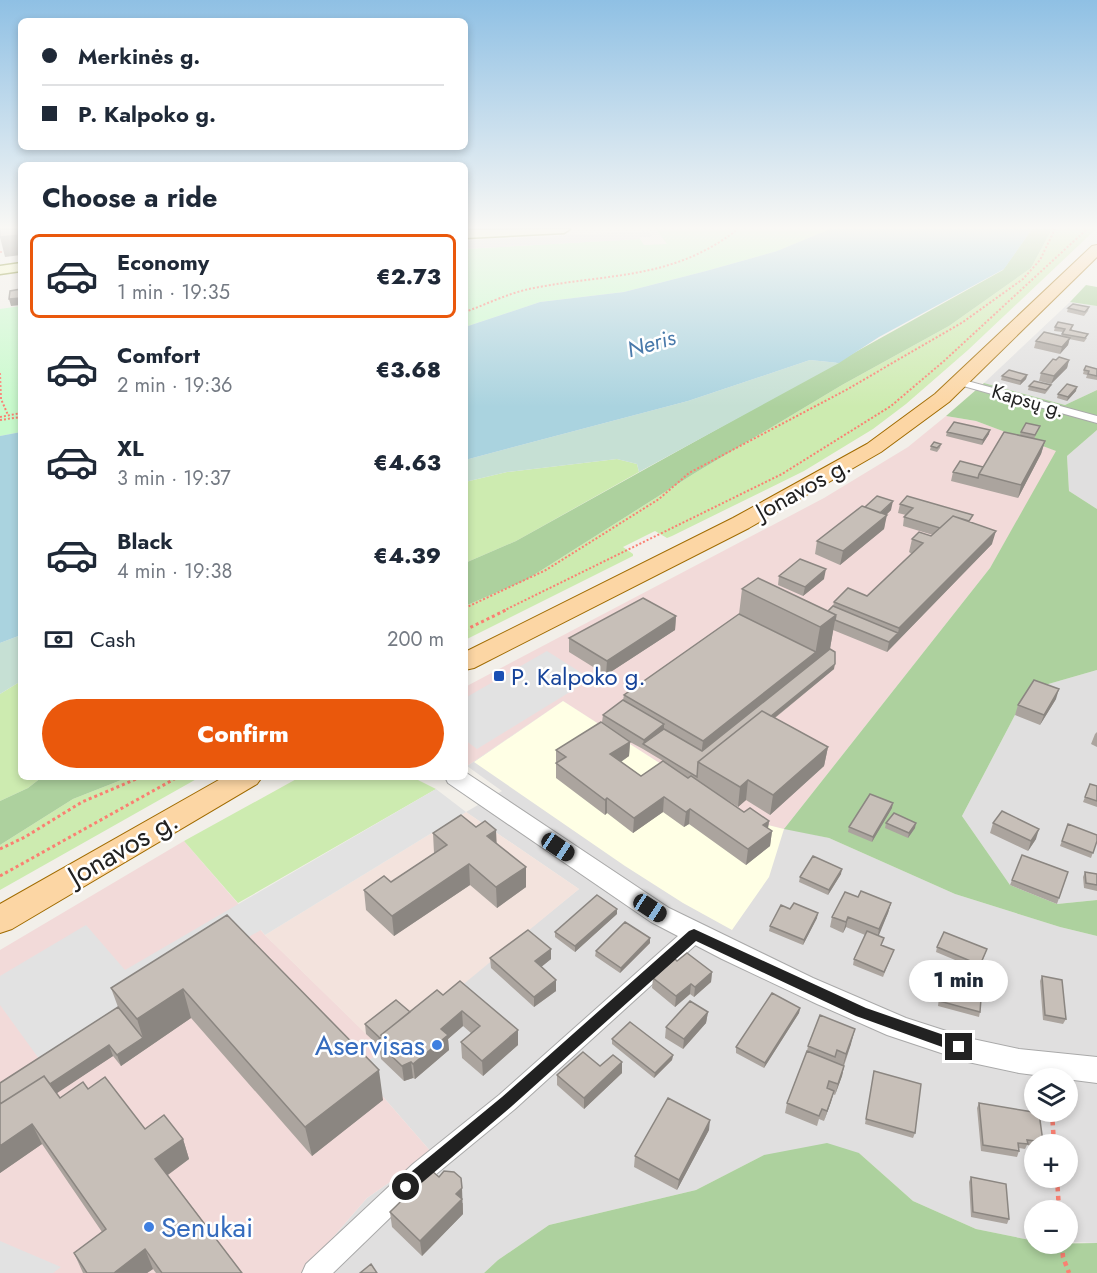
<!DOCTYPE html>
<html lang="en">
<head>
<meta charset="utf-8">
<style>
  :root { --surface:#fff; --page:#f6f6f7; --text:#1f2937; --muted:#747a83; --line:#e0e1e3; --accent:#ea580c }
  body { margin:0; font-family:Jost,sans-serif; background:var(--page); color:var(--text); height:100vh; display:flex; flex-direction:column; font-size:22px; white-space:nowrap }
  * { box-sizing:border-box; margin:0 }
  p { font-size:20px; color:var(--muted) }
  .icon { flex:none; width:33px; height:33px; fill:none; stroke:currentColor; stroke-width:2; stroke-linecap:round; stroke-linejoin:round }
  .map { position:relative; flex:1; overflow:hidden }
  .sheet { position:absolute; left:18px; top:162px; width:450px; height:618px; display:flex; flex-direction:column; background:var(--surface); border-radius:9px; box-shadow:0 3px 9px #0003 }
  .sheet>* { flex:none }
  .guide { position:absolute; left:18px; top:18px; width:450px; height:132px; border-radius:9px; box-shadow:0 3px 9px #0003; display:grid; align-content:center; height:132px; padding:0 24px; background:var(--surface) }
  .controls { position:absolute; left:1024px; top:1068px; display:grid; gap:12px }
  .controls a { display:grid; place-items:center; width:54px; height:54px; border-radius:50%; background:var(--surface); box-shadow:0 3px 9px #0003; font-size:30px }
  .end { position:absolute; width:27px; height:27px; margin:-14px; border:8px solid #222; background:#fff; box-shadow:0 0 0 3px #fff }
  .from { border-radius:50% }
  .bubble { position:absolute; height:42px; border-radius:21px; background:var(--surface); box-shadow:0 3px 9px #0003; font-size:20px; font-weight:800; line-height:42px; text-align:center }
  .car { position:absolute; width:18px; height:36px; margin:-18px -9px; border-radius:8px; box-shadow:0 0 4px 2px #0007; background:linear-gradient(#222 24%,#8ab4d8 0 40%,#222 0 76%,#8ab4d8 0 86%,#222 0) }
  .guide b { display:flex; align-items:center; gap:21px; height:57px; font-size:22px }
  .guide b+b { border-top:2px solid var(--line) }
  .guide i { width:15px; height:15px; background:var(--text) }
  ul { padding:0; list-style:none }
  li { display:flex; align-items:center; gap:18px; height:84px; margin:0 12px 9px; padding:0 12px; border:3px solid transparent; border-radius:9px }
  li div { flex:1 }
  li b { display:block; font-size:22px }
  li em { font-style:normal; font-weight:800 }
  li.on { border-color:var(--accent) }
  li>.icon { width:54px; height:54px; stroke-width:1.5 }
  h2 { padding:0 24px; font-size:27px; line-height:72px }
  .pay { display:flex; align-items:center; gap:15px; height:66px; padding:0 24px; font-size:22px }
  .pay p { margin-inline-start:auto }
  .primary-button { display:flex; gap:12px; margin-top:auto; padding:12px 24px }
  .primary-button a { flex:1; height:69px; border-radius:36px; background:var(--accent); color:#fff; font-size:24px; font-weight:800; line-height:69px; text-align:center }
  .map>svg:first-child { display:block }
  .residential { fill:#e0dfdf; fill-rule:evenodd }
  .commercial { fill:#f2dad9 }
  .education { fill:#ffffe5 }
  .military { fill:#f3e3dd }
  .grass { fill:#cdebb0 }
  .forest { fill:#add19e }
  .wetland { fill:#c6e0d4 }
  .park { fill:#c8facc }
  .parking { fill:#e2e2e2 }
  .water { fill:#aad3df }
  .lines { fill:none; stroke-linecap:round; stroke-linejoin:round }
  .minor-casing { stroke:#a9a9a9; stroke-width:2 }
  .tertiary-casing { stroke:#a9a9a9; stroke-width:2 }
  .secondary-casing { stroke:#707d05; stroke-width:3 }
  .primary-casing { stroke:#a06b00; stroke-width:2 }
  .path-far2 { stroke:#fa8072; stroke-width:2; stroke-dasharray:2 2; stroke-linecap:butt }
  .path-far1 { stroke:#fa8072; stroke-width:3; stroke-dasharray:3 3; stroke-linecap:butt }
  .path { stroke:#fa8072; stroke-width:4.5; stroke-dasharray:4.5 4.5; stroke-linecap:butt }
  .minor { fill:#fff; fill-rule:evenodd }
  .tertiary { fill:#fff; fill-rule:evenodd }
  .secondary { fill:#f7fabf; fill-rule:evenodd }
  .primary { fill:#fcd6a4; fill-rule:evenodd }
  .wall { fill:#aba49e; fill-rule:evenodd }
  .shaded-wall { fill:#8b8681 }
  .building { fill:#c7bfb8; stroke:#8b8681; stroke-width:1.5 }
  .route { fill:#222 }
  .transit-dot { fill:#1a4fb4; stroke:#fff; stroke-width:2 }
  .shop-dot { fill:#3f7fe0; stroke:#fff; stroke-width:2 }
  .labels { text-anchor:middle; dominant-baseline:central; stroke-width:5; stroke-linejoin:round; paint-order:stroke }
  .far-street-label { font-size:20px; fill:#222; stroke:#fff }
  .far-water-label { font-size:22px; font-style:italic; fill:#4a7aab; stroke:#fff }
  .street-label { font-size:24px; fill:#222; stroke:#fff }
  .transit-label { font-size:24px; fill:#164399; stroke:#fff; text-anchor:start }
  .near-street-label { font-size:28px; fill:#222; stroke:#fff }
  .near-shop-label { font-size:28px; fill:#366cbe; stroke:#fff; text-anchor:end }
</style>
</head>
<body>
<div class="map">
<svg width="1097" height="1273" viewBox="0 0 1097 1273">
  <rect width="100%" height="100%" fill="#f2efe9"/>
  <path class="residential" d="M1070,302L1097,306V390L1065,405L984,383Z
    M1097,430V509L1069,491L1067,456Z
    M1097,670V900L1057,904L1010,885L962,816L1015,715L1031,689Z
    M563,701L748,820L829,838L955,894L1060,927L1097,936V1243L1068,1242V1210H1035V1241L976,1229L913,1201L859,1153L764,1155L696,1190L549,1225L498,1260L484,1273H302L367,1198L432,1153L358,1068L579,889L466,812L502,791L467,766ZM1035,1078H1068V1112H1035ZM1035,1144H1068V1178H1035Z"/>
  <path class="commercial" d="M946,416L976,421L1057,451L990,568L784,829L748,820L563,701L467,766L465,765V687L824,498L908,447Z
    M184,841L265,935L383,1050L358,1068L432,1153L367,1198L302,1273H0V950Z"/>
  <path class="education" d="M563,701L748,820L784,829L769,877L732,930L683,903L625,866L474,762Z"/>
  <path class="military" d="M466,812L579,889L414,1025L366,1034L265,935Z"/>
  <path class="grass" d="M1052,229H1096L968,350L906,404L873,429L804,471L672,536L667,538L655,531L623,547L633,554V556L465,640V606L526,580L695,473L842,385L949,326L1031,268Z
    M617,459L637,464L639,472L516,541L465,563V482L507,472Z
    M21,681V777H42L28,788L0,801V694Z
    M129,777H200L0,890V845L73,799Z
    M300,777H412L436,789L238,903L184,841Z"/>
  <path class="forest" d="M1032,229H1052L1031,268L949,326L842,385L695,473L526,580L465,606V563L516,541L1003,270Z
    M1086,285L1097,287V306L1070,302Z
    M984,383L1065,405L1097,390V430L1067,456L1069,491L1097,509V670L1031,689L1015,715L962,816L1010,885L1057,904L1097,900V936L1060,927L955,894L829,838L784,829L990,568L1056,451L976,421L946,416Z
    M42,777H129L73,799L0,845V801L28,788Z
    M827,1143L859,1153L913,1201L976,1229L1035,1241V1244L1097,1243V1273H484L498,1260L549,1225L696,1190L764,1155Z"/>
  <path class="wetland" d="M810,360L839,363L639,472L637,464L617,459L507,472L465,482V460L688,401Z
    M21,635V681L0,694V643Z"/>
  <path class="park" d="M656,229H830L777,251L706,271L624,292L540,302L465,327V249L640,239L644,245L667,244Z
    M21,306V432L0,436V309Z"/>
  <path class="parking" d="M648,231L652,237H639L640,239L465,249V241Z
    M547,651L591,679L477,749L465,740V698Z
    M436,789L466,812L265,935L261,930L234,945L45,1067L0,1005V976L86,925L125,970Z
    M0,1241L61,1267L53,1273H0Z"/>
  <path class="water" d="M830,229H1032L1004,269L879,337L839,363L810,360L688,401L465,460V327L540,302L624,292L706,271L777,251Z
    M21,432V635L0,643V436Z"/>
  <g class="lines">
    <defs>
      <path id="minor" d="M960,379L1097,416V423L956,384L955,382Z
        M694,926L701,928L704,934L701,940L515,1109L429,1180L333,1273H302L306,1264L413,1164L499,1095L687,928Z"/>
      <path id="tertiary" d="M465,772L669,908L813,978L906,1018L968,1038L1019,1049L1097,1057V1083L1019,1073L968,1062L887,1035L817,1004L722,959L651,922L448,783L445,777H465Z"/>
      <path id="secondary" d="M570,229L564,233L465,238V230Z
        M21,263V271L0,274V266Z"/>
      <path id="primary" d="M1097,245V257L949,402L881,452L749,528L474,668L465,670V652L733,518L867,444L935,394L1092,246Z
        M224,777H262L257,784L12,929L0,933V904Z"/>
    </defs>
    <use href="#minor" class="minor-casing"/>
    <use href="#tertiary" class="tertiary-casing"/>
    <use href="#secondary" class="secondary-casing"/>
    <use href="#primary" class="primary-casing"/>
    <path class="path-far2" d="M0,252H3
      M465,312C487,304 511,292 534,288C610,273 673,280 738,229
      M0,373L1,399L8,415
      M0,417L21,413
      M0,420L21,417
      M465,608L546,570L659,499L689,473L846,390L963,322L1023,279L1040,260L1055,229
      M503,611L782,474L891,406L944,361L1087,229"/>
    <path class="path-far1" d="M465,630L506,610
      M0,849L25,837L82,802L141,777
      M0,876L178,777"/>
    <path class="path" d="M1052,1112L1054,1144
      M1057,1178L1059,1210
      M1062,1244L1063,1257L1069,1273"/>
    <use href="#minor" class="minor"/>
    <use href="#tertiary" class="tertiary"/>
    <use href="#secondary" class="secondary"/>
    <use href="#primary" class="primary"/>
  </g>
  <path class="wall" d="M1089,307L1088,311L1084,316L1067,312L1068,308Z
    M1055,327L1072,329L1071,331L1087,338L1084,342L1069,339L1068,345L1060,354L1034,348L1036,341L1062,336L1063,332L1054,331Z
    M1056,360H1069L1067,368L1051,384L1039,381L1041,373Z
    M1097,369V380L1086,378L1087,375L1083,374L1084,370Z
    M1027,375L1026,379L1020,385L1001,380L1002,376Z
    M1051,385L1049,389L1045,394L1028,390L1029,386Z
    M1076,391L1067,401L1057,398L1058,394Z
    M1038,430L1034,439L1045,441L1041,454L1018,498L951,481L953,472L983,467L1020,435L1021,432Z
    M947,432L989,434L982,445L946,436Z
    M941,444L940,448L937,452L930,450L931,446Z
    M900,504L972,522L992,544L887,652L833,630L830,649L834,669L775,718L828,747L824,766L770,815L746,800L738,807L726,799L744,812L769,821L768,828L772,831L770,846L746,865L689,824L684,827L663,812L633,833L607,813L605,815L556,778V750L602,722L603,715L623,700L624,695L739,614L742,589L828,611L833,606L834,602L867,596L912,554L909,552L912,539L931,536L933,535L903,526L904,517L906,515L898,513ZM630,742L643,749L663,761L641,776L621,762L629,756Z
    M865,507L891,510L886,515L884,529L840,565L815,554L817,541Z
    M779,576L824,579L803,596L778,585Z
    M676,616L675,630L606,675L569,652V638Z
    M1056,699L1040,725L1015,715L1018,705Z
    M1097,732V747L1091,744L1095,734Z
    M1090,784L1097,786V807L1083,802Z
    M892,808L872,842L848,832L849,827Z
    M886,823L915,828L908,838L885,828Z
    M993,823L1036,839L1028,851L990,833Z
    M1068,824L1097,841L1091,858L1060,846Z
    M433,833L497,843L526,887L497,908L470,885L394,936L366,910L364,890L391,882L434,853Z
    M1022,855L1068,872L1057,904L1010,885Z
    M1085,872L1097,874V891L1084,888L1083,877Z
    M841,874L828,895L799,882L800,877Z
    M858,897L891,903L888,913L878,935L882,946L892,955L883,977L853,965L854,959L865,935L846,927L843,933L830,927L832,917Z
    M790,909L817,918L803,945L769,931L770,926Z
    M617,914L575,952L555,937V932Z
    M227,915L383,1100L312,1156L191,1018L121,1066L113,1056L56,1093L60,1098L88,1089L145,1129L183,1139L189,1159L168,1175L242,1273H156L153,1269L147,1273H83L74,1253L102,1232L42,1144L0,1173V1083L118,1007L111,988Z
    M650,943L620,973L595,956L596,951Z
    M937,947L987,949L979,970L936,952Z
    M551,949V959L541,967L556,991L534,1007L491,968L490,958Z
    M677,961L712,972L711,982L694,997L690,994L675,1007L652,988L653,978Z
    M943,965L957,969L958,966L980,1012L979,1017L938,1006L942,970Z
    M1042,976L1066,1019L1063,1024L1043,1020L1040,981Z
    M443,995L518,1030V1045L483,1076L462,1058L461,1042L471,1033L463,1026L448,1039L449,1050L415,1079L413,1078L404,1081L381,1059L379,1046L366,1034L365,1024L410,1012Z
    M800,1008L799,1013L764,1068L736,1053V1047Z
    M708,1012L706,1023L683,1049L665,1038L666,1027Z
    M612,1039L673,1055L672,1060L654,1078L612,1044Z
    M851,1044L844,1066L842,1076L835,1095L833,1094L824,1121L819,1119L817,1126L785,1113L787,1103L807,1051L808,1046Z
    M622,1062V1073L584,1109L557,1085V1075Z
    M874,1071L915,1133L913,1138L865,1124Z
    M979,1103L1043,1142L1042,1144H1035V1147L1027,1145L1025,1149L1019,1148V1151L1017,1157L981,1151L977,1108Z
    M709,1130L677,1190L634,1167L635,1156Z
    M971,1177L1009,1219L1007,1224L971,1217L969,1182Z
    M463,1203V1214L422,1256L392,1227L390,1212Z"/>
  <path class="shaded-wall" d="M19,235L21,243V255L5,257L0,237Z
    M21,298V305L11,306L9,299Z
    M1070,338L1068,345L1060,354L1062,347Z
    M1069,360L1067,368L1051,384L1054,376Z
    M1027,375L1026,379L1020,385L1021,381Z
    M1077,387L1076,391L1067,401L1068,397Z
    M990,430L989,434L982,445L983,440Z
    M1045,441L1041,454L1018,498L1021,485Z
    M893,501L891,510L877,524L887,515L884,529L840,565L843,551Z
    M996,531L992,544L887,652L889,642L898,633L899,628Z
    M826,569L824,579L803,596L805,587Z
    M836,615L829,654L813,666L820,627Z
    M676,616L675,630L606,675L607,661Z
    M816,652L813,666L701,756L703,741Z
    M835,664L834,669L711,770L708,768Z
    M1059,689L1056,699L1040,725L1044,715Z
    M664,724V734L643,744L644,740Z
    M630,742L629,756L610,769V754Z
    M828,747L824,766L770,815L773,795Z
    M748,780L746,800L738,807L740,787Z
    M664,797L663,812L633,833L634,818Z
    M607,798V813L605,815V800Z
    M893,803L892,808L872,842L873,837Z
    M690,809L689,824L684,827L686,812Z
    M769,821L767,835L772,831L770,846L746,865L748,849L763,825Z
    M916,823L915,828L908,838L909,833Z
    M1039,829L1036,839L1028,851L1031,841Z
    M496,830L497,850L487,836Z
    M469,864L470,885L394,936L392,916Z
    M526,867V887L497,908L496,887Z
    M842,869L841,874L828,895L829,890Z
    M891,903L888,913L877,940L879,929Z
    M617,909V914L575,952V946Z
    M818,913L817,918L803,945L804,940Z
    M848,917L846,927L843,933L846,922Z
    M650,938V943L620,973L621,968Z
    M551,949V959L535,972V961Z
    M712,972L711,982L694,997L695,987Z
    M556,980V991L534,1007V997Z
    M691,984L690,994L675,1007L676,996Z
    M183,989L191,1018L121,1066L117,1055L143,1038L137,1019Z
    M800,1008L799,1013L764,1068L765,1063Z
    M462,1011L463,1026L448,1039L449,1050L415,1079L413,1064L441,1029Z
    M708,1012L706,1023L683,1049L684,1039Z
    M855,1029L851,1044L842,1069L846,1054Z
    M518,1030V1045L483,1076L482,1061Z
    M109,1045L113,1056L0,1131V1117Z
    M673,1055L672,1060L654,1078L655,1073Z
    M411,1062L413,1078L404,1081L402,1066Z
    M622,1062V1073L584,1109V1098Z
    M844,1066L842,1076L835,1095L838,1084Z
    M379,1070L383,1100L312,1156L305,1127Z
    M834,1091L831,1102L824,1121L827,1111Z
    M710,1120L709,1130L677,1190L679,1180Z
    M32,1124L42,1144L0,1173V1146Z
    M183,1139L189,1159L162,1179L155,1159Z
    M462,1188L463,1214L422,1256L420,1241L456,1194Z
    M145,1249L153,1269L147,1273H114Z"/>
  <path class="building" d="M0,229H17L19,235L0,237Z
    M21,289V298L9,299L10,291Z
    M1073,304L1089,307L1085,312L1068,308Z
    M1058,322L1073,325L1070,330L1088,334L1085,338L1062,334L1065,329L1055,327Z
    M1044,332L1070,338L1062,347L1036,341Z
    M1059,357L1069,360L1054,376L1041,373L1053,359L1056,360Z
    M1086,366L1097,369V376L1088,374L1089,371L1084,370Z
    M1009,370L1027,375L1021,381L1002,376Z
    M1034,381L1051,385L1046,390L1029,386Z
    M1067,384L1077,387L1068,397L1058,394Z
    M954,422L990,430L983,440L947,432Z
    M1026,423L1040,426L1035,435L1021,432Z
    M1004,432L1045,441L1021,485L979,474Z
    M934,442L941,444L937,448L931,446Z
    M960,461L983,467L979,474L978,478L953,472Z
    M877,496L893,501L880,513L865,507Z
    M907,496L973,515L969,521L953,516L940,528L904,517L913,508L900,504Z
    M862,506L887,515L843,551L817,541Z
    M953,516L996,531L899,628L834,602L848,588L867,596L923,543L912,539L919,532L931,536Z
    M800,559L826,569L805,587L779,576Z
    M758,578L836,615L820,627L742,589Z
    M643,598L676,616L607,661L569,638Z
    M833,606L898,633L889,642L835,620L836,615L828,611Z
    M739,614L816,652L703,741L624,695Z
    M830,649L835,652V664L771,716L762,711L698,762L697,777L643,744L664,729L702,751Z
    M1034,680L1059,689L1044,715L1018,705Z
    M623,700L664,724L644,740L603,715Z
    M762,711L828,747L773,795L748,780L740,787L698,762Z
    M601,722L630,742L610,754L641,776L663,761L688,778L691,776L744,812L750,808L769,821L763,825L772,831L748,849L690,809L686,812L664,797L634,818L607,798L605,800L556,763L566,757L556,750Z
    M1090,784L1097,786V801L1085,797Z
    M870,794L893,803L873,837L849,827Z
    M1002,811L1039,829L1031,841L993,823Z
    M894,813L916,823L909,833L886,823Z
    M461,815L476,827L485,821L496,830L487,836L526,867L496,887L469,864L392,916L364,890L384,876L391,882L447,845L433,833Z
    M1068,824L1097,835V841L1093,853L1062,841Z
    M1022,855L1068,872L1059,898L1012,880Z
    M813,856L842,869L829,890L800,877Z
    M1085,872L1097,874V885L1086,883Z
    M861,891L891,903L879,929L848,917L846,922L832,917L845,892L858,897Z
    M597,895L617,909L575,946L555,932Z
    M794,903L818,913L804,940L770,926L781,905L790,909Z
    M227,915L379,1070L305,1127L183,989L137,1019L111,988Z
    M625,922L650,938L621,968L596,951Z
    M528,930L551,949L535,961L556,980L534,997L490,958Z
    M867,931L884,938L881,945L894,950L884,972L854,959Z
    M944,932L987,949L980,965L937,947Z
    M687,953L712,972L695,987L691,984L676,996L653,978L675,959L677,961Z
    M943,965L958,969V966L983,972L980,1012L939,1001Z
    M1042,976L1062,980L1066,1019L1045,1015Z
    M460,981L518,1030L482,1061L461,1042L480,1026L462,1011L441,1029L448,1035L413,1064L411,1062L402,1066L379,1044V1039L383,1036L381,1035L437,990L443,995Z
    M772,993L800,1008L765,1063L736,1047Z
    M396,1000L410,1012L381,1035L382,1037L380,1038L365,1024Z
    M690,1001L708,1012L684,1039L666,1027Z
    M118,1007L143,1038L117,1055L109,1045L50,1084L44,1076L0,1104V1083Z
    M820,1015L855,1029L846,1054L837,1050L835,1057L808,1046Z
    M630,1022L673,1055L655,1073L612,1039Z
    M807,1051L844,1066L838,1084L829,1081L827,1088L834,1091L827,1111L822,1109L819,1116L787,1103Z
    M583,1052L600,1066L613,1055L622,1062L584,1098L557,1075Z
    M874,1071L921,1084L915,1133L866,1119Z
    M44,1076L60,1098L83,1082L88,1089L105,1077L145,1129L164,1115L183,1139L155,1159L242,1273H162L145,1249L114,1273H87L74,1253L106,1229L32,1124L0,1146V1104Z
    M668,1098L710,1120L679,1180L635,1156Z
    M979,1103L1039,1113L1043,1142L1027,1140L1028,1144L1018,1143L1019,1151L983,1145Z
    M432,1171L439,1177L444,1171L454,1172L461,1178L462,1188L456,1194L462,1199L420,1241L390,1212Z
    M971,1177L1006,1184L1009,1219L973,1212Z
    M371,1264L377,1273H360Z"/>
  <linearGradient id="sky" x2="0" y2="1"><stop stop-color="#8fc0e4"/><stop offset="0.56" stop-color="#f9f8f5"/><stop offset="1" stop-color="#f9f8f5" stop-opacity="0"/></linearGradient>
  <rect width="1097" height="407" fill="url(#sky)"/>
  <path class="route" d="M694,929L866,1008L964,1042L966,1047L964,1051L959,1053L856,1016L696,941L512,1106L411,1192L406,1194L400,1192L398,1187L400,1181L502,1097L689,931Z"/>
  <rect class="transit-dot" x="493" y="670" width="12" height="12" rx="3"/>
  <g class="shop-dot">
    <circle cx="437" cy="1045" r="6"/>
    <circle cx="149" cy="1227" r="6"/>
  </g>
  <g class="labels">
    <g class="far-street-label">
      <text transform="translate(1028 401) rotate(16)">Kapsų g.</text>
    </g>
    <g class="far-water-label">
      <text transform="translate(651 343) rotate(-16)">Neris</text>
    </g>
    <g class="street-label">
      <text transform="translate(803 488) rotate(-29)">Jonavos g.</text>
    </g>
    <g class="transit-label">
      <text x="511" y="676">P. Kalpoko g.</text>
    </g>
    <g class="near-street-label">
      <text transform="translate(123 848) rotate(-30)">Jonavos g.</text>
    </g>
    <g class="near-shop-label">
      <text x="425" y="1045">Aservisas</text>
      <text x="161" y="1227" text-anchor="start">Senukai</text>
    </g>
  </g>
</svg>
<div class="controls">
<a><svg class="icon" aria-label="layers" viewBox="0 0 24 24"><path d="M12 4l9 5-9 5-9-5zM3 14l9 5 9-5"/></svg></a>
<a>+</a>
<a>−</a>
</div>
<i class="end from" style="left:406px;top:1187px"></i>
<i class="end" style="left:959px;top:1047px"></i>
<div class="bubble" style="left:909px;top:960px;width:99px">1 min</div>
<i class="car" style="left:558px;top:847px;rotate:124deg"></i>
<i class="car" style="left:650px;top:908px;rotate:123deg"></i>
<div class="guide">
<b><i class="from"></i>Merkinės g.</b>
<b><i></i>P. Kalpoko g.</b>
</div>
<section class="sheet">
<h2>Choose a ride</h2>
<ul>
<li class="on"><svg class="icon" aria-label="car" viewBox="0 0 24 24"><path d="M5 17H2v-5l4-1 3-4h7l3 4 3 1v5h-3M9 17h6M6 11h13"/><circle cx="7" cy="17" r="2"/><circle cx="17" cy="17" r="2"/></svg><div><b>Economy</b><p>1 min · 19:35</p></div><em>€2.73</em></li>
<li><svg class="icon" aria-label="car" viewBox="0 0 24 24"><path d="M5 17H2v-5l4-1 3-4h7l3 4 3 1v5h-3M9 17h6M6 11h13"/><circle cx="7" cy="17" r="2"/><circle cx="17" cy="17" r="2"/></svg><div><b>Comfort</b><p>2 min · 19:36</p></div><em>€3.68</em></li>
<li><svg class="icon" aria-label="car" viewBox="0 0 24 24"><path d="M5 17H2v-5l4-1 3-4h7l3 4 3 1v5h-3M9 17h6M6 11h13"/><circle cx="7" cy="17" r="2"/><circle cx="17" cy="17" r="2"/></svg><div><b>XL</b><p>3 min · 19:37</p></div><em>€4.63</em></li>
<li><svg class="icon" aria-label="car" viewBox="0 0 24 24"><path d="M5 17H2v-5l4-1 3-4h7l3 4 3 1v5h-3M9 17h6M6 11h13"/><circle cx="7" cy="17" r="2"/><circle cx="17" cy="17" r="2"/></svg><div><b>Black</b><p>4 min · 19:38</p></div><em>€4.39</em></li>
</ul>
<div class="pay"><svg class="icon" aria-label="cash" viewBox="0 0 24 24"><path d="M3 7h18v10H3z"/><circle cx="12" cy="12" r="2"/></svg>Cash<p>200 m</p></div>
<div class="primary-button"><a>Confirm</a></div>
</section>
</div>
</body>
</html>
